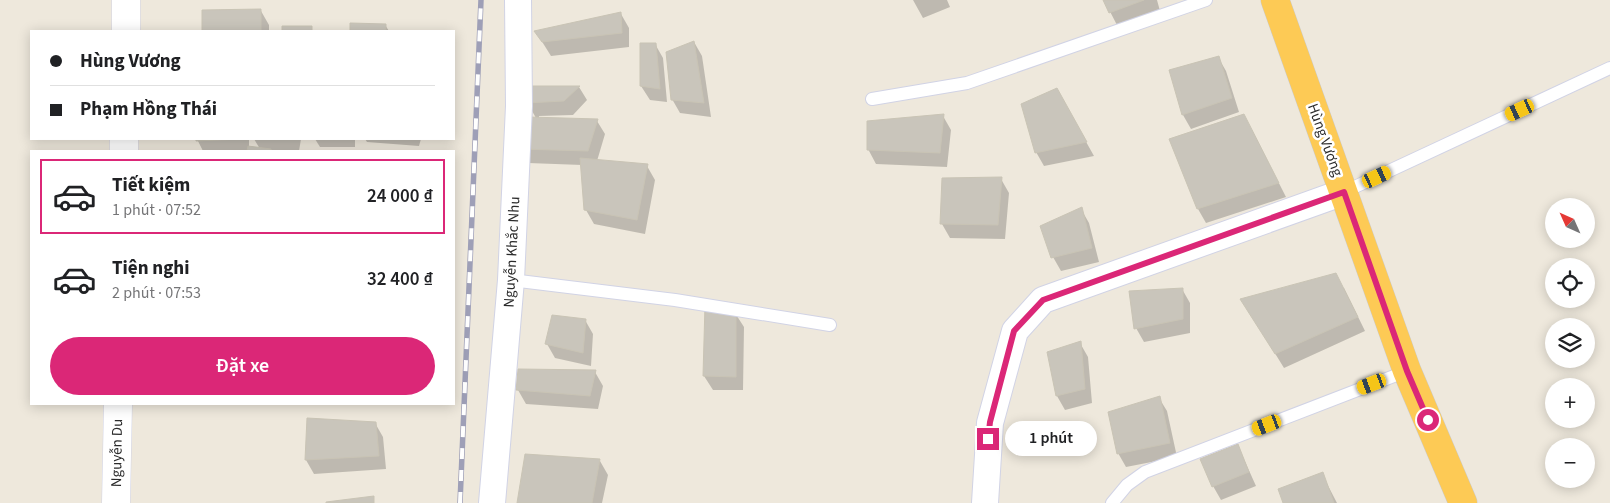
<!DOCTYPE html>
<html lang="vi">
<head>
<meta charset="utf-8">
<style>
  :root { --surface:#fff; --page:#f2f2f2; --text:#202124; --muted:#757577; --line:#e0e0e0; --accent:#db2777 }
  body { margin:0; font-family:"Source Sans 3",sans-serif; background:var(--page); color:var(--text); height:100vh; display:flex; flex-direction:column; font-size:19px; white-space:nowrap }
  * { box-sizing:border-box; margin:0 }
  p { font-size:16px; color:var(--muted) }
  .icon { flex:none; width:28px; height:28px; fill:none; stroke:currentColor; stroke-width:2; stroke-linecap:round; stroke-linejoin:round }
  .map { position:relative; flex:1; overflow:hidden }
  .side { position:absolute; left:30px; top:150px; width:425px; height:255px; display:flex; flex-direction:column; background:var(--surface); border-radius:0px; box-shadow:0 2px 12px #0003 }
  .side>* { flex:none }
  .top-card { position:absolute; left:30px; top:30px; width:425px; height:110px; border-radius:0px; box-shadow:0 2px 12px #0003; display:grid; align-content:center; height:110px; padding:0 20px; background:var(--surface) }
  .needle { width:32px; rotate:315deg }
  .buttons { position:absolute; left:1545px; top:198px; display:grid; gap:10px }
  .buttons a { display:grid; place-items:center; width:50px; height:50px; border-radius:50%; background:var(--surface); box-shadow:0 2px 12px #0003; font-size:25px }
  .end { position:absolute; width:22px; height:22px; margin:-11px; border:6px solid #db2777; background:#fff; box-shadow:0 0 0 2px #fff }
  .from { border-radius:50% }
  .bubble { position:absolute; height:35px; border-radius:18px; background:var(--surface); box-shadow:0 2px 12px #0003; font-size:16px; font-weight:600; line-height:35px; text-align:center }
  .car { position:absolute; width:15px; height:30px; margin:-15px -8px; border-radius:6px; box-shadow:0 0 4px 1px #0007; background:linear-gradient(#f5c518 24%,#345 0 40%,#f5c518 0 76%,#345 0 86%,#f5c518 0) }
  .top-card b { display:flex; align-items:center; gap:18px; height:48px; font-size:19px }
  .top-card b+b { border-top:1px solid var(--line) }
  .top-card i { width:12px; height:12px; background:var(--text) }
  ul { padding:9px 0 0; list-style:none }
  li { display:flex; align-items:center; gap:15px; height:75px; margin:0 10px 8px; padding:0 10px; border:2px solid transparent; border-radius:0px }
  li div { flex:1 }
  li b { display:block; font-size:19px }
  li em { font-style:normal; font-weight:600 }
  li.on { border-color:var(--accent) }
  li>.icon { width:45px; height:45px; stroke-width:1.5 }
  .cta { display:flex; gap:10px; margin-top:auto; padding:10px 20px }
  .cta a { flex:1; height:58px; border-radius:30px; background:var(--accent); color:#fff; font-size:20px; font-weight:600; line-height:58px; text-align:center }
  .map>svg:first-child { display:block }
  .shadow { fill:#0003 }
  .building { fill:#c9c5bb; stroke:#c9c4b5 }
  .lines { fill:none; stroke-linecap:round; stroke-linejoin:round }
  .service-casing { stroke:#d1d3e5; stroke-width:14 }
  .minor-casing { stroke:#d1d3e5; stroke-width:28 }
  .tertiary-casing { stroke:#d1d3e5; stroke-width:29 }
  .trunk-casing { stroke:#ccc; stroke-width:29 }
  .service { stroke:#fff; stroke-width:12 }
  .minor { stroke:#fff; stroke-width:26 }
  .tertiary { stroke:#fff; stroke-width:28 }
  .trunk { stroke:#fdca55; stroke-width:28 }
  .rail-casing { stroke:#9e9fb7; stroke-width:5.5 }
  .rail { stroke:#fff; stroke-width:4; stroke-dasharray:11; stroke-linecap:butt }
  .route { stroke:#db2777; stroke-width:6 }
  .labels { text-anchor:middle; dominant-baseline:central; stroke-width:5; stroke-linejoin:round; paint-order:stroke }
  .street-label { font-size:15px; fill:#2b2b2b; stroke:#fff }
</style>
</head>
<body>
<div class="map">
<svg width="1610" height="503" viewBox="0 0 1610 503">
  <rect width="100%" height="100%" fill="#eee8dc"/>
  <path class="shadow" d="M913,0H947L950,7L923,18Z
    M1104,0H1157L1160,11L1118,27Z
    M204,11H261L269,25V31H204Z
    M621,14L629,28V47L551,56L536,32Z
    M351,24L385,25L389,31H351Z
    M694,42L702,56L711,117L680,113L672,99Z
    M655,44L663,58L667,102L650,100L641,86Z
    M1218,57L1226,71L1239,112L1191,129L1183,115L1171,70Z
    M529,87H579L587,100L573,115L539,116V118L597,121L605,134L597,161L647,166L655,180L645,234L594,224L586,210L582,165L528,163L520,149L536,118L527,102Z
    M1057,90L1094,156L1044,166L1036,152Z
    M943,116L951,130L947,167L876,164L868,149Z
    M1252,130L1286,197L1206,223L1198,209Z
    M197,139H249V148L260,149L254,139H301L299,151H203Z
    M315,139H355V147H320Z
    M365,139H421L419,146L367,142Z
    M943,179H1001L1009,193L1005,239L950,238L942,224Z
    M1081,209L1089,223L1099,262L1061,271L1053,257Z
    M1344,288L1365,331L1284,368L1250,313Z
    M1182,289L1190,303V333L1144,342L1136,328Z
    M735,313L744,327L743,390H713L704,376Z
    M585,320L593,334L591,366L555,358L547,344Z
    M1080,343L1088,357L1092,403L1065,410L1057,396Z
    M595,372L603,386L598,409L526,404L518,390Z
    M1159,398L1167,411L1177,457L1126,467L1118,453Z
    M308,419L375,423L383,437L386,469L314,474L306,460Z
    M1238,446L1256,486L1221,500L1213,486Z
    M600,461L608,475L602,503H518Z
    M1322,474L1337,503H1284Z"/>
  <path class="building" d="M1103,0H1144L1109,13Z
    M261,9V31H202V10Z
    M621,12L622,33L542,42L534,31Z
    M350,23L386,24V31H350Z
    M282,26H312V31H282Z
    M694,41L704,103L671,100L666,52Z
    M640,43H656L660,89L640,86Z
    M1219,56L1232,98L1182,115L1169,70Z
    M528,86H580L564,101L526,103Z
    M1057,88L1087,142L1035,153L1021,104Z
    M944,114L940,153L867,150V121Z
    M1244,114L1279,183L1197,209L1169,139Z
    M529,117L598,119L588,151L519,149Z
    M196,139H241L196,141Z
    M248,146L271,149V151H247Z
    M580,158L648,164L637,220L584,210Z
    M1002,177L998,225L940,224L942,178Z
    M1082,207L1092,248L1051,258L1040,226Z
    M1336,273L1358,317L1275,354L1240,299Z
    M1183,288V319L1134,329L1129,291Z
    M705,305L736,311V377L703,376Z
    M552,315L586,319L583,353L545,344Z
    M1081,341L1085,389L1056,396L1047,352Z
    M518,369L596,370L590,396L516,390Z
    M1160,396L1170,443L1117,454L1108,412Z
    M307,418L376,422L379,456L305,460Z
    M1238,444L1249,472L1212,487L1200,459Z
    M525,454L600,459L592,503H517Z
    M1323,472L1334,503H1283L1278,489Z
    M374,496V503H326V502Z"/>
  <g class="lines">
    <defs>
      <path id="service" d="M872,99L967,83L1206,0
        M1344,192L1610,68
        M511,280L675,300L830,325
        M1112,503L1127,485L1145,472L1407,371"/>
      <path id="minor" d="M492,503L511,280L519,106L518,0
        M985,503L990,423L1015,331L1043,300L1344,192"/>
      <path id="tertiary" d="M126,31V0
        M124,151V139
        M116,503L118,404"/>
      <path id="trunk" d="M1275,0L1407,371L1463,503"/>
    </defs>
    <use href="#service" class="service-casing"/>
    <use href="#minor" class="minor-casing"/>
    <use href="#tertiary" class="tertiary-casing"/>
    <use href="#trunk" class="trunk-casing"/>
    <use href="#service" class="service"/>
    <use href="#minor" class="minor"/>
    <use href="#tertiary" class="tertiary"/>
    <use href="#trunk" class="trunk"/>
    <defs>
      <path id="rail" d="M460,503L481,0"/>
    </defs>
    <use href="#rail" class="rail-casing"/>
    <use href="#rail" class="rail"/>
  </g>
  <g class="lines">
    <path class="route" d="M988,439L990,422L1014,331L1043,300L1344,192L1407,371L1428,420"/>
  </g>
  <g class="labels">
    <g class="street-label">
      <text transform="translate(1325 140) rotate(70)">Hùng Vương</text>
      <text transform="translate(512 252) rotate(-87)">Nguyễn Khắc Nhu</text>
      <text transform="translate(117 453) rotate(-89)">Nguyễn Du</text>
    </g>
  </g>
</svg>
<div class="buttons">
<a><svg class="needle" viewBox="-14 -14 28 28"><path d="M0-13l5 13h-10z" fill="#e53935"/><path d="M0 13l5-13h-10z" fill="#757577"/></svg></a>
<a><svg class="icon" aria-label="locate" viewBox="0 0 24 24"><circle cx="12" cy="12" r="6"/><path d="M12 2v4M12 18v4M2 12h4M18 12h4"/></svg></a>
<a><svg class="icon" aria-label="layers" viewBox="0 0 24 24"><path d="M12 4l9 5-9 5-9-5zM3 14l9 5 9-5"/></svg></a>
<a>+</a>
<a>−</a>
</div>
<i class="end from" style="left:1428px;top:420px"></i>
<i class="end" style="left:988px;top:439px"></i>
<div class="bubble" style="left:1005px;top:421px;width:92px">1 phút</div>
<i class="car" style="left:1520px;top:110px;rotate:245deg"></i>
<i class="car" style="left:1377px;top:177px;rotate:65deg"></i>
<i class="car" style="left:1372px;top:384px;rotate:249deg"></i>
<i class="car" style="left:1267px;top:425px;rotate:249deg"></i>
<div class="top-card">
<b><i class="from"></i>Hùng Vương</b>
<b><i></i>Phạm Hồng Thái</b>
</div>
<section class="side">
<ul>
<li class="on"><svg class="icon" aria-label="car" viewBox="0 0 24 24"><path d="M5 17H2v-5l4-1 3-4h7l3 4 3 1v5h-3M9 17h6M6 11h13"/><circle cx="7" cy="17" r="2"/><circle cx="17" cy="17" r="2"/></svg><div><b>Tiết kiệm</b><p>1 phút · 07:52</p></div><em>24 000 ₫</em></li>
<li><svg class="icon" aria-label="car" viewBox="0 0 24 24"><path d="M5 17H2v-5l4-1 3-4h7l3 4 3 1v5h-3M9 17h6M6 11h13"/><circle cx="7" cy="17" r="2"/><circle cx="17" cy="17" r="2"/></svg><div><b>Tiện nghi</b><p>2 phút · 07:53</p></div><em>32 400 ₫</em></li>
</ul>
<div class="cta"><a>Đặt xe</a></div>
</section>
</div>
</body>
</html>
